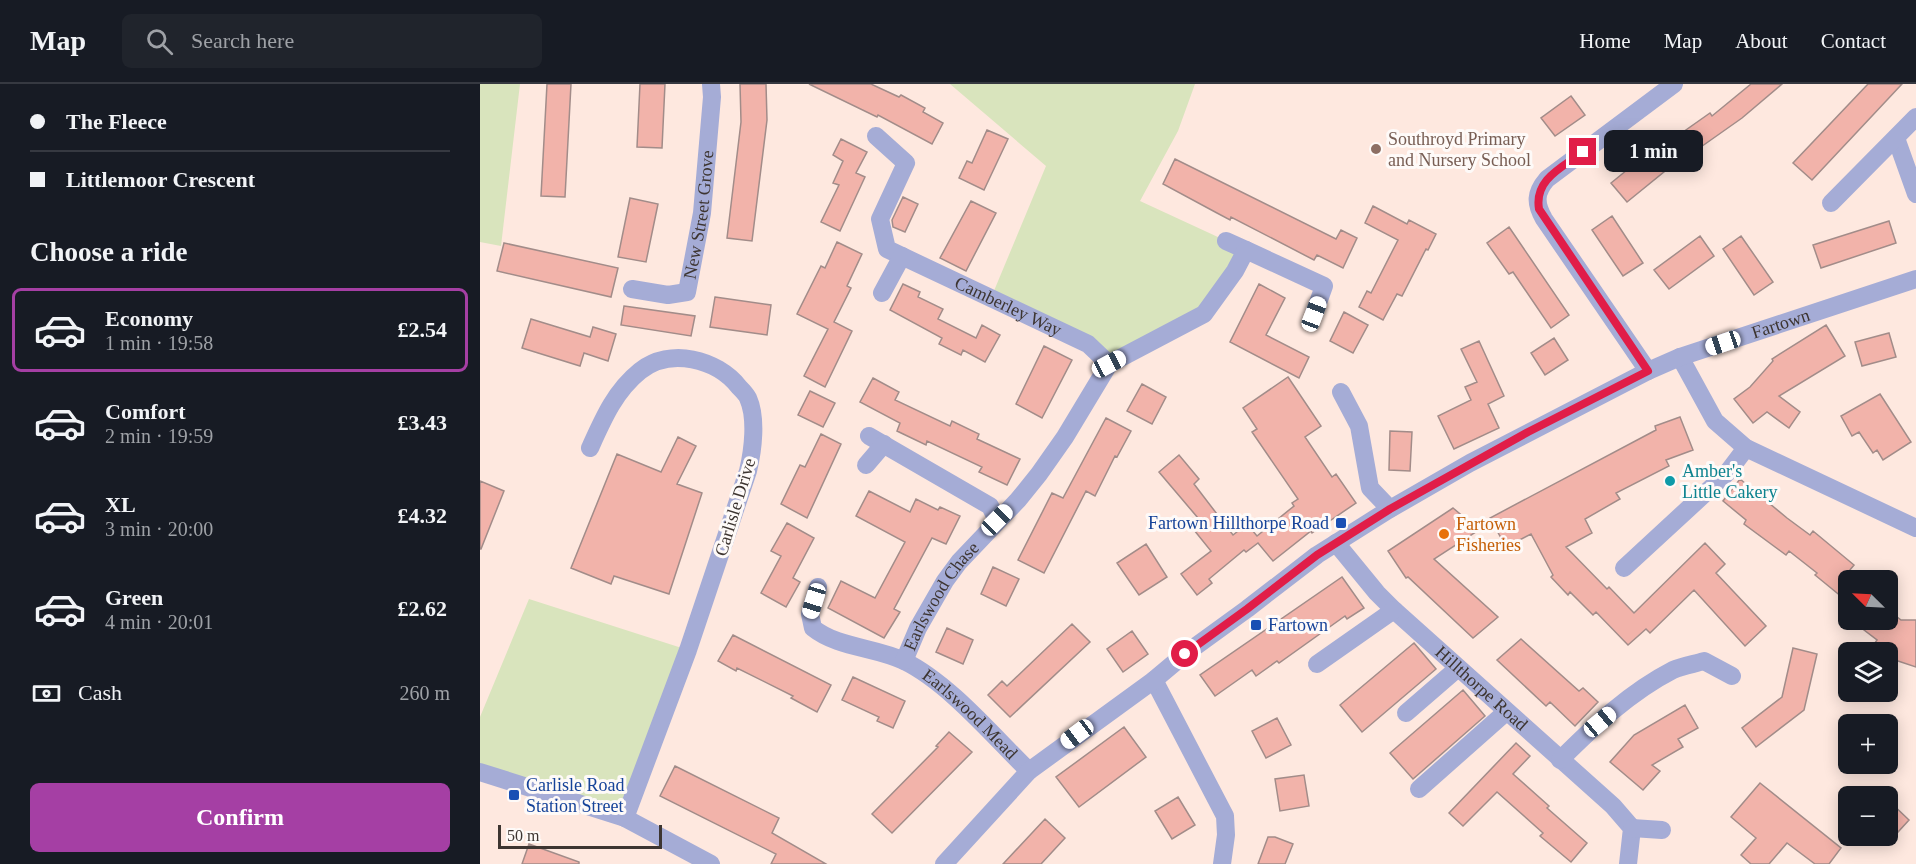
<!DOCTYPE html>
<html lang="en">
<head>
<meta charset="utf-8">
<style>
  :root { --surface:#171b24; --page:#20242c; --text:#f1f3f6; --muted:#9ea1a6; --line:#363941; --accent:#a53fa4 }
  body { margin:0; font-family:Georgia,serif; background:var(--page); color:var(--text); height:100vh; display:flex; flex-direction:column; font-size:22px; white-space:nowrap }
  * { box-sizing:border-box; margin:0 }
  p { font-size:20px; color:var(--muted) }
  .icon { flex:none; width:33px; height:33px; fill:none; stroke:currentColor; stroke-width:2; stroke-linecap:round; stroke-linejoin:round }
  .map { position:relative; flex:1; overflow:hidden }
  .sheet { display:flex; flex-direction:column; background:var(--surface); width:480px }
  .sheet>* { flex:none }
  .top-card { display:grid; align-content:center; height:132px; padding:0 30px; background:var(--surface) }
  .needle { width:39px; rotate:294deg }
  .fabs { position:absolute; left:1358px; top:486px; display:grid; gap:12px }
  .fabs a { display:grid; place-items:center; width:60px; height:60px; border-radius:9px; background:var(--surface); box-shadow:0 3px 15px #0003; font-size:30px }
  .scale { position:absolute; left:18px; bottom:15px; width:164px; box-sizing:border-box; padding-left:6px; border:3px solid #3d3531; border-top:0; font-size:16px; line-height:21px; white-space:nowrap; color:#3d3531; -webkit-text-stroke:4px #fefaf8; paint-order:stroke }
  .end { position:absolute; width:27px; height:27px; margin:-14px; border:8px solid #e11d48; background:#fff; box-shadow:0 0 0 3px #fff }
  .from { border-radius:50% }
  .bubble { position:absolute; height:42px; border-radius:9px; background:var(--surface); box-shadow:0 3px 15px #0003; font-size:20px; font-weight:700; line-height:42px; text-align:center }
  .car { position:absolute; width:18px; height:36px; margin:-18px -9px; border-radius:8px; box-shadow:0 0 4px 2px #0007; background:linear-gradient(#fff 24%,#345 0 40%,#fff 0 76%,#345 0 86%,#fff 0) }
  .top-card b { display:flex; align-items:center; gap:21px; height:57px; font-size:22px }
  .top-card b+b { border-top:2px solid var(--line) }
  .top-card i { width:15px; height:15px; background:var(--text) }
  ul { padding:0; list-style:none }
  li { display:flex; align-items:center; gap:18px; height:84px; margin:0 12px 9px; padding:0 18px; border:3px solid transparent; border-radius:9px }
  li div { flex:1 }
  li b { display:block; font-size:22px }
  li em { font-style:normal; font-weight:700 }
  li.selected { border-color:var(--accent) }
  li>.icon { width:54px; height:54px; stroke-width:1.5 }
  h2 { padding:0 30px; font-size:27px; line-height:72px }
  .pay { display:flex; align-items:center; gap:15px; height:66px; padding:0 30px; font-size:22px }
  .pay p { margin-inline-start:auto }
  .button { display:flex; gap:12px; margin-top:auto; padding:12px 30px }
  .button a { flex:1; height:69px; border-radius:9px; background:var(--accent); color:#fff; font-size:24px; font-weight:700; line-height:69px; text-align:center }
  header { display:flex; align-items:center; gap:36px; box-sizing:border-box; height:84px; padding:0 30px; background:var(--surface); border-bottom:2px solid var(--line) }
  header strong { font-size:28px }
  nav { display:flex; gap:33px; margin-inline-start:auto; font-size:21px }
  .search { width:420px; height:54px; background:var(--page); display:flex; align-items:center; gap:15px; box-sizing:border-box; padding:0 21px; border-radius:9px; color:var(--muted); font-size:22px }
  main { display:flex; flex:1; min-height:0 }
  .map>svg:first-child { display:block }
  .green { fill:#d9e4bd }
  .building { fill:#f2b3aa; stroke:#a28c89; stroke-width:1.5 }
  .lines { fill:none; stroke-linecap:round; stroke-linejoin:round }
  .minor { stroke:#a5acd6; stroke-width:18 }
  .route { stroke:#e11d48; stroke-width:8 }
  .education-dot { fill:#8d6e63; stroke:#fefaf8; stroke-width:2 }
  .culture-dot { fill:#0f9aa8; stroke:#fefaf8; stroke-width:2 }
  .transit-dot { fill:#1a4fb4; stroke:#fefaf8; stroke-width:2 }
  .food-dot { fill:#e8710a; stroke:#fefaf8; stroke-width:2 }
  .labels { text-anchor:middle; dominant-baseline:central; stroke-width:6; stroke-linejoin:round; paint-order:stroke }
  .education-label { font-size:18px; fill:#785e54; stroke:#fefaf8; text-anchor:start }
  .street-label { font-size:18px; fill:#3d3531; stroke:#fefaf8 }
  .culture-label { font-size:18px; fill:#0d838f; stroke:#fefaf8; text-anchor:start }
  .transit-label { font-size:18px; fill:#164399; stroke:#fefaf8; text-anchor:start }
  .food-label { font-size:18px; fill:#c56008; stroke:#fefaf8; text-anchor:start }
</style>
</head>
<body>
<header>
<strong>Map</strong>
<div class="search"><svg class="icon" aria-label="search" viewBox="0 0 24 24"><circle cx="10" cy="10" r="6"/><path d="M15 15l6 6"/></svg>Search here</div>
<nav><a>Home</a><a>Map</a><a>About</a><a>Contact</a></nav>
</header>
<main>
<section class="sheet">
<div class="top-card">
<b><i class="from"></i>The Fleece</b>
<b><i></i>Littlemoor Crescent</b>
</div>
<h2>Choose a ride</h2>
<ul>
<li class="selected"><svg class="icon" aria-label="car" viewBox="0 0 24 24"><path d="M5 17H2v-5l4-1 3-4h7l3 4 3 1v5h-3M9 17h6M6 11h13"/><circle cx="7" cy="17" r="2"/><circle cx="17" cy="17" r="2"/></svg><div><b>Economy</b><p>1 min · 19:58</p></div><em>£2.54</em></li>
<li><svg class="icon" aria-label="car" viewBox="0 0 24 24"><path d="M5 17H2v-5l4-1 3-4h7l3 4 3 1v5h-3M9 17h6M6 11h13"/><circle cx="7" cy="17" r="2"/><circle cx="17" cy="17" r="2"/></svg><div><b>Comfort</b><p>2 min · 19:59</p></div><em>£3.43</em></li>
<li><svg class="icon" aria-label="car" viewBox="0 0 24 24"><path d="M5 17H2v-5l4-1 3-4h7l3 4 3 1v5h-3M9 17h6M6 11h13"/><circle cx="7" cy="17" r="2"/><circle cx="17" cy="17" r="2"/></svg><div><b>XL</b><p>3 min · 20:00</p></div><em>£4.32</em></li>
<li><svg class="icon" aria-label="car" viewBox="0 0 24 24"><path d="M5 17H2v-5l4-1 3-4h7l3 4 3 1v5h-3M9 17h6M6 11h13"/><circle cx="7" cy="17" r="2"/><circle cx="17" cy="17" r="2"/></svg><div><b>Green</b><p>4 min · 20:01</p></div><em>£2.62</em></li>
</ul>
<div class="pay"><svg class="icon" aria-label="cash" viewBox="0 0 24 24"><path d="M3 7h18v10H3z"/><circle cx="12" cy="12" r="2"/></svg>Cash<p>260 m</p></div>
<div class="button"><a>Confirm</a></div>
</section>
<div class="map">
<svg width="1436" height="780" viewBox="0 0 1436 780">
  <rect width="100%" height="100%" fill="#fee8df"/>
  <path class="green" d="M0,0H40L21,162L0,158Z
    M470,0H715L698,47L660,117L766,166L724,230L629,280L511,214L566,82Z
    M49,515L208,566L145,734L0,688V633Z"/>
  <path class="building" d="M67,0H91L85,113L61,112Z
    M160,0H185L182,64L157,63Z
    M260,0H286L287,36L272,157L247,154L261,38Z
    M329,0H391L419,13L421,11L445,24L443,28L463,39L452,60L398,31L397,33Z
    M1271,0H1302L1262,34L1201,77L1200,75L1147,118L1131,99L1174,64L1176,67L1230,29L1232,32Z
    M1388,0H1422L1332,96L1313,79Z
    M1091,12L1105,31L1075,52L1061,34Z
    M507,46L528,55L504,106L479,94L487,77L492,79Z
    M361,55L387,68L376,89L385,93L360,147L341,138L359,101L353,99L363,77L353,71Z
    M695,75L856,155L861,146L877,154L863,184L837,171L834,176L751,133L750,136L737,129L683,100Z
    M423,113L438,120L425,148L413,143L412,136Z
    M150,114L178,120L166,178L138,173Z
    M491,117L516,129L486,187L460,174Z
    M893,122L927,140L929,136L956,150L948,166L946,165L922,212L917,210L903,236L879,223L887,207L891,209L918,156L885,139Z
    M1132,132L1163,179L1143,192L1112,146Z
    M1409,137L1416,159L1341,184L1333,161Z
    M1029,143L1089,231L1071,244L1033,188L1029,190L1007,159Z
    M1220,152L1234,172L1189,205L1174,186Z
    M1261,152L1293,198L1274,211L1243,165Z
    M357,158L382,170L367,202L371,204L354,238L372,247L345,303L324,292L348,245L317,230L341,182L345,184Z
    M24,159L138,184L131,213L17,187Z
    M423,200L440,208L438,213L463,225L458,235L496,254L502,241L520,251L505,278L483,266L481,271L459,260L462,254L410,226Z
    M779,200L805,214L786,251L829,273L819,294L750,258Z
    M235,213L291,221L287,251L230,243Z
    M144,222L215,232L211,252L141,241Z
    M864,228L888,241L873,269L850,257Z
    M51,235L110,253L113,243L136,250L128,277L104,269L100,282L42,264Z
    M1346,241L1365,272L1299,312L1320,328L1309,344L1287,328L1273,339L1254,315L1270,303L1293,277L1292,275Z
    M1409,249L1416,273L1382,282L1375,258Z
    M1074,254L1088,276L1065,291L1051,269Z
    M999,257L1024,312L1008,320L1019,344L974,365L958,332L991,316L985,303L997,298L981,265Z
    M564,262L592,276L562,334L536,320Z
    M808,293L841,342L825,353L852,393L856,390L876,419L832,449L831,447L793,477L778,459L766,468L764,466L729,495L732,499L717,511L701,490L731,467L710,441L718,434L679,388L699,371L719,395L714,400L753,451L767,440L777,452L814,422L812,419L818,415L772,348L777,345L763,324Z
    M393,294L419,308L415,316L470,342L472,337L499,350L497,355L540,375L527,401L499,388L502,383L447,357L446,361L417,347L420,339L380,318Z
    M662,300L686,313L672,340L647,327Z
    M330,307L355,319L343,343L318,331Z
    M1400,310L1431,358L1403,376L1397,366L1393,369L1379,348L1372,352L1361,332Z
    M1200,333L1213,366L1186,376L1189,382L1136,409L1140,415L1105,435L1112,449L1086,463L1127,505L1129,503L1154,529L1225,459L1245,480L1236,489L1286,542L1265,562L1214,506L1170,549L1166,545L1148,561L1116,528L1113,531L1090,508L1088,511L1071,493L1073,491L1051,450L1026,463L1010,434L1176,346L1175,342Z
    M626,334L651,347L637,373L635,372L615,412L606,407L564,489L538,476L572,409L583,414Z
    M910,347L932,348L930,387L909,386Z
    M341,350L361,360L327,434L301,420L320,381L325,383Z
    M198,353L216,362L197,400L222,409L189,510L134,492L131,500L91,484L137,370L181,388Z
    M1260,395L1307,434L1330,451L1333,447L1374,481L1369,487L1381,496H1368V518L1335,491L1337,489L1309,467L1306,471L1264,440L1266,436L1243,417Z
    M0,397L24,407L1,465H0Z
    M389,407L430,428L436,415L458,426L460,423L480,432L466,460L452,454L414,525L420,528L404,554L348,524L361,497L395,514L425,458L376,432Z
    M973,424L999,446L954,475L1018,533L993,554L928,493L926,494L908,467Z
    M307,439L334,454L313,494L320,498L306,523L281,509L301,472L291,467Z
    M666,460L687,493L659,511L637,479Z
    M513,483L539,495L526,522L501,510Z
    M862,493L884,524L867,535L865,532L799,579L797,577L776,592L772,586L735,612L720,591Z
    M1407,525L1421,536H1436V583L1412,575L1407,572V568H1402L1393,562L1397,556L1371,536H1407Z
    M592,540L610,558L530,633L508,611L522,597L527,602Z
    M467,544L493,556L483,580L456,568Z
    M652,547L668,570L643,588L627,565Z
    M253,551L351,601L337,628L311,614L313,612L257,584L256,587L238,577Z
    M1041,555L1099,607L1103,604L1118,618L1095,642L1070,618L1066,622L1017,576Z
    M934,559L956,585L882,648L860,621Z
    M1313,564L1337,570L1324,626L1276,663L1262,644L1302,613Z
    M373,593L425,617L413,644L397,637L399,633L362,616Z
    M983,606L1005,632L933,695L910,669Z
    M1205,621L1218,644L1198,655L1203,663L1172,681L1180,687L1163,706L1130,678L1154,651Z
    M797,634L811,661L786,674L772,647Z
    M644,643L666,673L599,723L576,693Z
    M469,648L492,668L412,749L392,730L458,663L456,662Z
    M1036,659L1050,672L1033,690L1069,722L1067,724L1107,759L1091,778L1060,752L1063,749L1017,708L983,742L969,729Z
    M195,682L299,734L292,749L346,780H291L296,770L180,712Z
    M824,691L829,722L800,727L795,695Z
    M1280,699L1361,764L1349,780H1335L1307,759L1289,780H1271L1261,771L1276,754L1251,733Z
    M698,713L715,741L692,755L675,727Z
    M1407,715L1429,736L1407,760Z
    M565,735L585,754L561,780H523Z
    M788,753H795L813,760L805,780H778Z
    M49,760L99,778V780H42Z"/>
  <g class="lines">
    <g class="minor">
      <path id="s1" d="M396,52L426,79L400,135L407,165L608,260L629,280"/>
      <path d="M1416,54L1436,110"/>
      <path d="M1351,119L1436,33"/>
      <path d="M746,157L766,166"/>
      <path id="s2" d="M152,205L188,211L207,208L222,129L232,13L231,0"/>
      <path d="M402,209L422,172"/>
      <path d="M1200,273L1235,337L1266,364L1436,444"/>
      <path d="M1168,287L1064,135C1055,119 1055,109 1067,95L1194,0"/>
      <path d="M861,308L879,342L890,404L910,425"/>
      <path d="M389,352L510,422L517,436"/>
      <path d="M110,364C123,335 135,307 160,287C190,263 237,275 259,303C262,306 266,310 268,314C277,334 273,366 268,387L208,566L145,734"/>
      <path d="M386,381L404,360"/>
      <path id="s3" d="M856,459L897,509L914,526L1133,722L1152,744L1148,780"/>
      <path d="M1144,484L1247,389L1266,364"/>
      <path id="s4" d="M338,503L330,530L333,544C358,564 395,563 424,577C469,599 513,652 549,687"/>
      <path id="s5" d="M424,577L438,544L465,497L479,478L538,416L559,390L585,353L629,280L724,230L755,187L766,166L844,202L834,230"/>
      <path d="M837,580L914,526"/>
      <path d="M674,596L745,732L746,751L742,780"/>
      <path d="M926,629L978,584"/>
      <path d="M1080,676C1113,643 1150,608 1193,586C1202,582 1214,580 1224,577L1252,592"/>
      <path d="M0,688L145,734L231,780"/>
      <path d="M939,705L1026,628"/>
      <path d="M1152,744L1182,746"/>
      <path id="s6" d="M464,780L549,687L674,596L705,570L767,525L837,471L910,425L990,379L1168,287L1200,273L1436,195"/>
    </g>
  </g>
  <g class="lines">
    <path class="route" d="M705,570L767,525L837,471L910,425L1048,348L1168,287L1059,125C1054,95 1083,83 1103,68"/>
  </g>
  <circle class="education-dot" cx="896" cy="65" r="6"/>
  <circle class="culture-dot" cx="1190" cy="397" r="6"/>
  <g class="transit-dot">
    <rect x="855" y="433" width="12" height="12" rx="3"/>
    <rect x="770" y="535" width="12" height="12" rx="3"/>
    <rect x="28" y="705" width="12" height="12" rx="3"/>
  </g>
  <circle class="food-dot" cx="964" cy="450" r="6"/>
  <g class="labels">
    <g class="education-label">
      <text x="908" y="55">Southroyd Primary<tspan x="908" dy="21">and Nursery School</tspan></text>
    </g>
    <g class="street-label">
      <text stroke="none"><textPath href="#s2" startOffset="134">New Street Grove</textPath></text>
      <text stroke="none"><textPath href="#s1" startOffset="267">Camberley Way</textPath></text>
      <text stroke="none"><textPath href="#s6" startOffset="1006">Fartown</textPath></text>
      <text transform="translate(255 423) rotate(-73)">Carlisle Drive</text>
      <text stroke="none"><textPath href="#s5" startOffset="75">Earlswood Chase</textPath></text>
      <text stroke="none"><textPath href="#s3" startOffset="206">Hillthorpe Road</textPath></text>
      <text stroke="none"><textPath href="#s4" startOffset="225">Earlswood Mead</textPath></text>
    </g>
    <g class="culture-label">
      <text x="1202" y="387">Amber's<tspan x="1202" dy="21">Little Cakery</tspan></text>
    </g>
    <g class="transit-label">
      <text x="849" y="439" text-anchor="end">Fartown Hillthorpe Road</text>
      <text x="788" y="541">Fartown</text>
      <text x="46" y="701">Carlisle Road<tspan x="46" dy="21">Station Street</tspan></text>
    </g>
    <g class="food-label">
      <text x="976" y="440">Fartown<tspan x="976" dy="21">Fisheries</tspan></text>
    </g>
  </g>
</svg>
<div class="fabs">
<a><svg class="needle" viewBox="-14 -14 28 28"><path d="M0-13l5 13h-10z" fill="#e53935"/><path d="M0 13l5-13h-10z" fill="#9ea1a6"/></svg></a>
<a><svg class="icon" aria-label="layers" viewBox="0 0 24 24"><path d="M12 4l9 5-9 5-9-5zM3 14l9 5 9-5"/></svg></a>
<a>+</a>
<a>−</a>
</div>
<div class="scale">50 m</div>
<i class="end from" style="left:705px;top:570px"></i>
<i class="end" style="left:1103px;top:68px"></i>
<div class="bubble" style="left:1124px;top:46px;width:99px">1 min</div>
<i class="car" style="left:834px;top:230px;rotate:21deg"></i>
<i class="car" style="left:1243px;top:259px;rotate:251deg"></i>
<i class="car" style="left:629px;top:280px;rotate:62deg"></i>
<i class="car" style="left:517px;top:436px;rotate:45deg"></i>
<i class="car" style="left:334px;top:517px;rotate:197deg"></i>
<i class="car" style="left:1120px;top:638px;rotate:50deg"></i>
<i class="car" style="left:597px;top:650px;rotate:233deg"></i>
</div>
</main>
</body>
</html>
